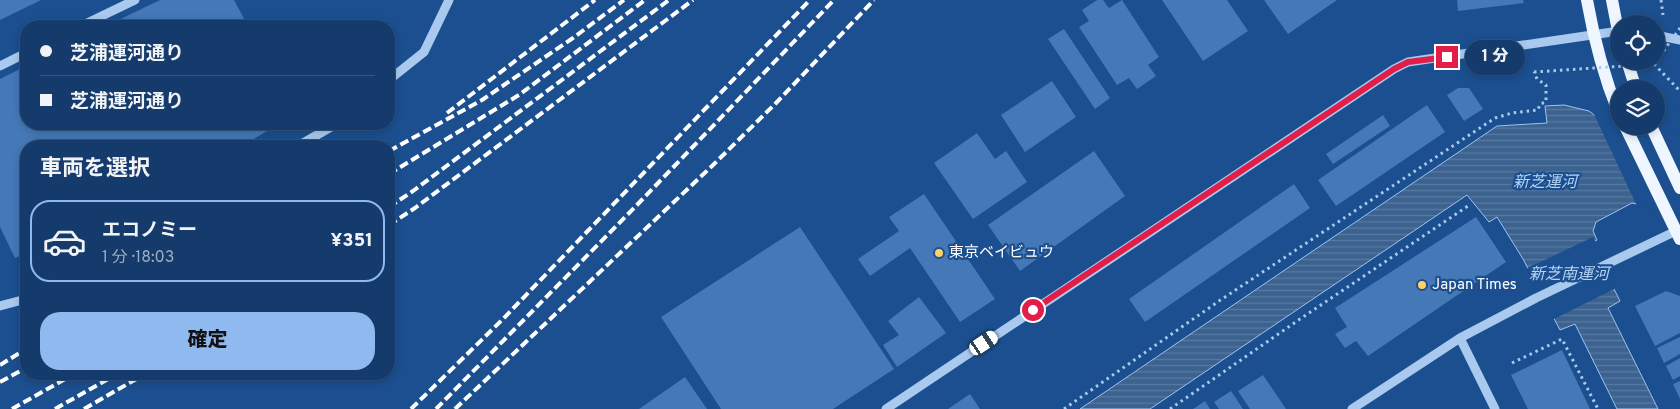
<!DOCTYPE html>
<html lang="ja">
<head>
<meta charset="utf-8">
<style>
  :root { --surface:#143b6b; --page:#1d4271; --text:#f1f3f6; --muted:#9dadc1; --line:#33557e; --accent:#90b9f0 }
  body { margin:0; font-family:Overpass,"Noto Sans JP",sans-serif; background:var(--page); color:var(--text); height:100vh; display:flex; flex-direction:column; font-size:19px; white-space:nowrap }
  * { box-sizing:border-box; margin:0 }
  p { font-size:16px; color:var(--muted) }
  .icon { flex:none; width:28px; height:28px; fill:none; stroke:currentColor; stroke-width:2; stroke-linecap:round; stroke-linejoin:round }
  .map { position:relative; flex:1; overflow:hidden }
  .details { position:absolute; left:20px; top:140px; width:375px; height:240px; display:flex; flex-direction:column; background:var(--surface); border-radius:20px; box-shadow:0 2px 8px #0003,0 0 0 1px var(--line) }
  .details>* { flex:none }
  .guide { position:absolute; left:20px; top:20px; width:375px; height:110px; border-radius:20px; box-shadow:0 2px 8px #0003,0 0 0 1px var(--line); display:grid; align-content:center; height:110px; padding:0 20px; background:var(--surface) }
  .fabs { position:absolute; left:1610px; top:15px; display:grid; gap:10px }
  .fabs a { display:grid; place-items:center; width:55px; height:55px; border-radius:50%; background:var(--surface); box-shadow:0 2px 8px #0003,0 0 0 1px var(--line); font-size:25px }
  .end { position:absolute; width:22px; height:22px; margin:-11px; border:6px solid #e11d48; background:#fff; box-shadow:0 0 0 2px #fff }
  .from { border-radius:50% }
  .bubble { position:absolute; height:35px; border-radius:18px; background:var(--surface); box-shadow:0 2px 8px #0003,0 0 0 1px var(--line); font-size:16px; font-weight:800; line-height:35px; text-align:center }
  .car { position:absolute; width:15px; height:30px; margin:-15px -8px; border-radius:6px; box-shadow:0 0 4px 1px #0007; background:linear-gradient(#fff 24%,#345 0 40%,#fff 0 76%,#345 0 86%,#fff 0) }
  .guide b { display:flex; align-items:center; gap:18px; height:48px; font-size:19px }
  .guide b+b { border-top:1px solid var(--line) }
  .guide i { width:12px; height:12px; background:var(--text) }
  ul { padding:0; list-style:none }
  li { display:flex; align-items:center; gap:15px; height:82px; margin:0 10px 8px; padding:0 10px; border:2px solid transparent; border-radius:20px }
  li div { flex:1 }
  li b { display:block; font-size:19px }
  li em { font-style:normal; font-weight:800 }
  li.active { border-color:var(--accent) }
  li>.icon { width:45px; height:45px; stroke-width:1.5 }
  h2 { padding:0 20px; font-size:22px; line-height:60px }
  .primary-button { display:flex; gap:10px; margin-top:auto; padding:10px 20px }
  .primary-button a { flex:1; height:58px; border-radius:20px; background:var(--accent); color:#111; font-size:20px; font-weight:800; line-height:58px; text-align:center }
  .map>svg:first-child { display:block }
  .water { fill:url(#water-rules); stroke:#9cc4f0 }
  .pier { fill:#1b4f8f }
  .building { fill:#4478b7 }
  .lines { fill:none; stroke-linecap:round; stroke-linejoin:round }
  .path { stroke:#a9c9ee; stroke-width:3; stroke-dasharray:2.5 4; stroke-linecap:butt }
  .minor { stroke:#a9c9ee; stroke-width:9 }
  .major { stroke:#f0f6ff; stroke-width:12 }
  .rail { stroke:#fff; stroke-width:4; stroke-dasharray:9 4; stroke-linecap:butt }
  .path-bridge { stroke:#a9c9ee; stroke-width:3; stroke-dasharray:2.5 4; stroke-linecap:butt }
  .route { stroke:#e11d48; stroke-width:6 }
  .poi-dot { fill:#ffd166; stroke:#1b4f8f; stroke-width:2 }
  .labels { text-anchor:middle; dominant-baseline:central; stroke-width:4.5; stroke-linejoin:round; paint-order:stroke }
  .poi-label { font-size:15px; fill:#fff; stroke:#1b4f8f; text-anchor:start }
  .water-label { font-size:16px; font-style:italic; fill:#b5d3f5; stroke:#1b4f8f }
</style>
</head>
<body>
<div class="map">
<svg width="1680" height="409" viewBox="0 0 1680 409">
  <defs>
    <pattern id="water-rules" width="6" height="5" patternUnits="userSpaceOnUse" patternTransform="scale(1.25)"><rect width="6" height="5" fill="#3c6290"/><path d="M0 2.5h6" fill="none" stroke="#597aa1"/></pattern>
  </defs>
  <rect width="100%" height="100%" fill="#1b4f8f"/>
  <path class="water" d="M1564,105L1589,111L1597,117L1619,126L1680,213L1632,203L1596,222L1593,231L1597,240L1591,243L1620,301L1608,308L1658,409H1617L1575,324L1560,330L1523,259L1497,217L1489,222L1467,195L1150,409H1080L1497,126L1547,123L1545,106Z"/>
  <path class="pier" d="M1593,112L1598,114L1619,119V126H1656L1680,131V215L1637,206Z
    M1593,237L1596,243L1594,244L1616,288L1552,320L1526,269Z"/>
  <path class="building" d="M0,0H41L0,20Z
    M160,0H234L248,26H106Z
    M1097,0H1103L1109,8L1122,0L1159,57L1148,65L1156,76L1137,89L1129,78L1117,85L1079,27L1089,21L1082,10Z
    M1162,0H1227L1248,31L1203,61Z
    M1264,0H1337L1288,34Z
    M1457,0H1523L1524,3L1458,11Z
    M1064,29L1110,98L1095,109L1048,39Z
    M26,66V124H279L242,146H26V253L15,258L0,227V79Z
    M1052,81L1076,117L1025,152L1001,115Z
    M1458,88H1469L1483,109L1464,121L1447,95Z
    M1427,105L1445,132L1336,206L1318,180Z
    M1383,115L1390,126L1333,164L1326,154Z
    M977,133L995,159L1006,151L1027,182L973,219L934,163Z
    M1094,151L1125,196L1020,271L988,225Z
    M1294,184L1310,208L1145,322L1129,299Z
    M924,194L995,299L960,322L910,248L870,276L858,259L899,231L889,217Z
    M1476,217L1506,262L1368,356L1356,341L1345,348L1335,334L1347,327L1335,308Z
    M800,227L894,369L833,409H721L661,317Z
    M1666,291L1680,296V333L1655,346L1635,306Z
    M919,297L946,333L897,367L883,345L899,335L888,321Z
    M1680,337V354L1664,363L1657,348Z
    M1562,350L1590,409H1528L1511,375Z
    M1680,358V376L1673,380L1666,366Z
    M1263,375L1286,409H1250L1238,391Z
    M685,377L707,409H639Z
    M1680,381V399L1673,384Z
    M1231,391L1243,409H1219L1214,402Z
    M970,394L980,409H948Z
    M1205,401L1210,409H1193Z"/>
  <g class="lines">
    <path class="path" d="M1661,0L1663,15
      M1654,64L1680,91
      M1512,363L1562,339L1598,409
      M1064,409L1219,301L1495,118L1512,113L1538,110L1540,104L1546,102V85L1537,79L1534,72
      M1170,409L1300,319L1468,206"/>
    <path class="minor" d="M81,26L135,0
      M1656,35L1680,40
      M0,66L26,53
      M389,80L424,52L449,0
      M298,146L336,124
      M0,306L26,299
      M1460,338L1495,409
      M886,409L1394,69L1408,62L1619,31
      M1352,409L1460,338L1536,298L1676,231"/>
    <path class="major" d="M1587,0C1594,40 1604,77 1619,114
      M1612,0L1619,36
      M1627,61L1636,89
      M1625,126L1680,239
      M1651,126L1680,188"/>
    <path class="rail" d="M447,113L595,0
      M389,151L482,100L573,38L624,0
      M389,174L519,95L645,0
      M389,207L413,191L669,0
      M389,225L415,208L693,0
      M0,365L26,349
      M0,382L26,368
      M12,409L74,374
      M55,409L117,374
      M84,409L145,374
      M411,409L502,320L810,0
      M436,409L635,207L834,0
      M455,409L712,166L776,103L874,0"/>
    <path class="path-bridge" d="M1534,72L1654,64L1680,28"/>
  </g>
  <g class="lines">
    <path class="route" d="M1033,310L1394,69L1408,62L1447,57"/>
  </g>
  <g class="poi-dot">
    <circle cx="939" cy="253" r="5"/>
    <circle cx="1422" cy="285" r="5"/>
  </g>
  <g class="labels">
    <g class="poi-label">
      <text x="949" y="253">東京ベイビュウ</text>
      <text x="1432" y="285">Japan Times</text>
    </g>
    <g class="water-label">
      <text x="1545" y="183">新芝運河</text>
      <text x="1569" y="275">新芝南運河</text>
    </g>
  </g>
</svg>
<div class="fabs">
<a><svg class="icon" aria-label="locate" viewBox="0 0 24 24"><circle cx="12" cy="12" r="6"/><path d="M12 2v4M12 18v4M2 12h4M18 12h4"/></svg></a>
<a><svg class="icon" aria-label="layers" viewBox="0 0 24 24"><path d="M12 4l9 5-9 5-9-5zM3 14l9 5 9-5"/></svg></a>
</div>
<i class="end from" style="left:1033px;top:310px"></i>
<i class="end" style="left:1447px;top:57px"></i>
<div class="bubble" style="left:1465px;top:40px;width:60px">1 分</div>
<i class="car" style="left:984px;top:343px;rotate:56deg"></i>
<div class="guide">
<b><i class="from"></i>芝浦運河通り</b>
<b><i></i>芝浦運河通り</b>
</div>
<section class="details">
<h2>車両を選択</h2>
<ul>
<li class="active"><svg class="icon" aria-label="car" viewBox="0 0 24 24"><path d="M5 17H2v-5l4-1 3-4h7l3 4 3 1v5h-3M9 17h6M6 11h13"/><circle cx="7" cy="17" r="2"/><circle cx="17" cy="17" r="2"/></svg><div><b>エコノミー</b><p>1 分 · 18:03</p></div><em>¥351</em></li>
</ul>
<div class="primary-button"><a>確定</a></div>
</section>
</div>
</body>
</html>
